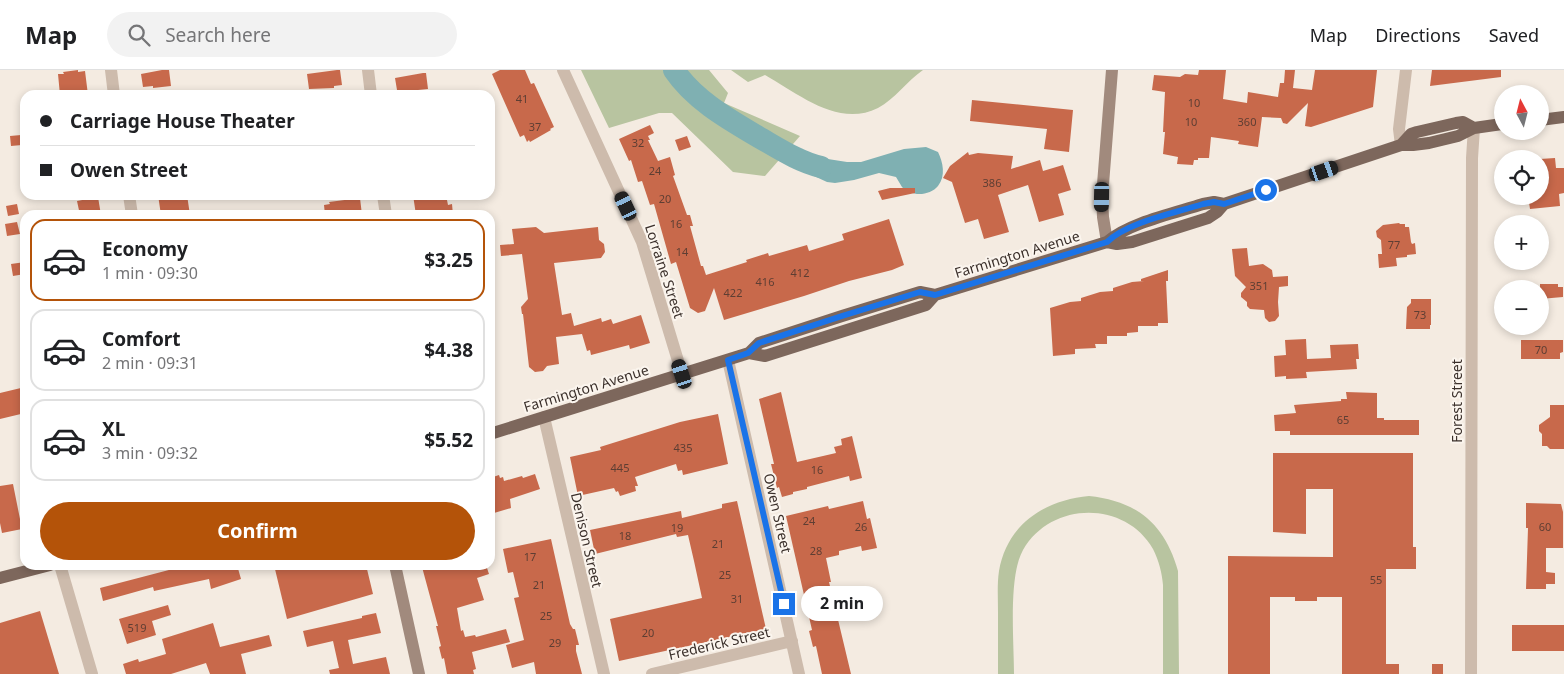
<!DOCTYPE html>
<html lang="en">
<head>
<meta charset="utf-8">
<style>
  :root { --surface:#fff; --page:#f2f2f2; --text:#202124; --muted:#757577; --line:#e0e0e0; --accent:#b45309 }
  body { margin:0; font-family:"Noto Sans",sans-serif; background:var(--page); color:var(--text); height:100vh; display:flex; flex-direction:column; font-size:19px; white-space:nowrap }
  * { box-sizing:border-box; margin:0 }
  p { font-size:16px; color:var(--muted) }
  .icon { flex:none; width:28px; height:28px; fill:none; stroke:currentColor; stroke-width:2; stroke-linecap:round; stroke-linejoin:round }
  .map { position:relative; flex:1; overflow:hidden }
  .side { position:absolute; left:20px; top:140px; width:475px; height:360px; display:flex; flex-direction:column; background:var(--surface); border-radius:15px; box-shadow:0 2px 8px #0003 }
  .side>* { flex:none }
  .top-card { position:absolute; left:20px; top:20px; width:475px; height:110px; border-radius:15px; box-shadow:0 2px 8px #0003; display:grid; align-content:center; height:110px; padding:0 20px; background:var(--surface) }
  .needle { width:32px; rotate:353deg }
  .buttons { position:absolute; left:1494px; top:15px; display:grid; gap:10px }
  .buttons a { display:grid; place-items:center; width:55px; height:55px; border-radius:50%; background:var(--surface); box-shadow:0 2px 8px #0003; font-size:25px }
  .end { position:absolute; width:22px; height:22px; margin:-11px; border:6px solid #1a73e8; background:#fff; box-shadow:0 0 0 2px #fff }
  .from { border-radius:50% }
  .bubble { position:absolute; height:35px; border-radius:18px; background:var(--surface); box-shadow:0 2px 8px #0003; font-size:16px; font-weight:700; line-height:35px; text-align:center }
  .car { position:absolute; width:15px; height:30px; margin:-15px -8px; border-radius:6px; box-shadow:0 0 4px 1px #0007; background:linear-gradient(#222 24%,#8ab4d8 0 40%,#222 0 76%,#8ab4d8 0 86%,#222 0) }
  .top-card b { display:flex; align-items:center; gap:18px; height:48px; font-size:19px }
  .top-card b+b { border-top:1px solid var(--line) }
  .top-card i { width:12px; height:12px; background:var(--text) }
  ul { padding:9px 0 0; list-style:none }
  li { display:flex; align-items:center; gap:15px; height:82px; margin:0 10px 8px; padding:0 10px; border:2px solid var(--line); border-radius:15px }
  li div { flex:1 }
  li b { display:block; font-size:19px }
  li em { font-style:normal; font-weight:700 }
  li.on { border-color:var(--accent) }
  li>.icon { width:45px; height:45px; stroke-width:1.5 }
  .primary-button { display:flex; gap:10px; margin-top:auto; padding:10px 20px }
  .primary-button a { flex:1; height:58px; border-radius:30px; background:var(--accent); color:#fff; font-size:20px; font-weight:700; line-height:58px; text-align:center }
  header { display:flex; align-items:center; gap:30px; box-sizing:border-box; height:70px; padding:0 25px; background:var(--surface); border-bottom:1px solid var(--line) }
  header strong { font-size:24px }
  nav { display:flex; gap:28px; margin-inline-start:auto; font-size:18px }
  .search { width:350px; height:45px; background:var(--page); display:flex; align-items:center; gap:12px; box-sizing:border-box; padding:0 18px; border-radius:28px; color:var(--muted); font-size:19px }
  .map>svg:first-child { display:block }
  .green { fill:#b8c4a0 }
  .water { fill:#7fb0b2 }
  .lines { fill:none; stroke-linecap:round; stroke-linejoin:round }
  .river { stroke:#7fb0b2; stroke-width:22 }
  .building { fill:#c8694b }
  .minor { stroke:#cdbbac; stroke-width:12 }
  .tertiary { stroke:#cdbbac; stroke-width:12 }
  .secondary { stroke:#a18a7d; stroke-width:12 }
  .primary { stroke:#7d675c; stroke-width:12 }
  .route { stroke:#1a73e8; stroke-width:6 }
  .labels { text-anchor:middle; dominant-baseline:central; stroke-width:4; stroke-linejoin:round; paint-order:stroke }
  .number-label { font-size:11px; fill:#5e3e33 }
  .street-label { font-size:14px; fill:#3b302b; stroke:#fbf5ee }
</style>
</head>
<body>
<header>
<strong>Map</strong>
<div class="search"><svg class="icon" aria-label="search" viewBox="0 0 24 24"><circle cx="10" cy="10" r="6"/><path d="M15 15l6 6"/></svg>Search here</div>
<nav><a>Map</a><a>Directions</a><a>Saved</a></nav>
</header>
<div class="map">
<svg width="1564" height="604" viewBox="0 0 1564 604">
  <rect width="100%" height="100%" fill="#f4ebe1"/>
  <path class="green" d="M581,0H709L728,23L724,33L800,66L765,106L733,102L672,43H659L609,58Z
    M731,0H923C907,11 895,29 878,38C838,58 799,24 765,5L748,12Z
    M1089,426C1137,431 1165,454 1178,501L1179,604H1163V515C1162,503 1159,491 1153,479C1125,430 1051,431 1023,480C1008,507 1014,571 1014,604H998C998,584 998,563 998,543C998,529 997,514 999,501C1007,454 1045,430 1089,426Z"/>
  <path class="water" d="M926,77L938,82C943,92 946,106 938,116C930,126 911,127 902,117C900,114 898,110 896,107L879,103L854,110L835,113L827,112L790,95L794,87L802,81L815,87L847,92H861L904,79Z"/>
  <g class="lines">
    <path class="river" d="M674,0C695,31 730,50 762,69C781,80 800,92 821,97"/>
  </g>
  <path class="building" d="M78,0V2L85,1L88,25H60L58,4H64L63,2Z
    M162,0H169L171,16L153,18V16L143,17L141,4Z
    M337,0H340L342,15L334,16V18L309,19L307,4Z
    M500,0H525L531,14L534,13L554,57L550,59L551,60L530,72L529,70L527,72L524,65L520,67L492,4Z
    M1199,0H1226L1223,29L1247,33L1248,22L1278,27L1280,13H1284L1285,0H1295L1293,18L1312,20L1315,0H1377L1373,37L1311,57L1305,56L1308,33L1287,54L1283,53L1281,48L1262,47L1258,77L1238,74L1239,71L1211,67L1209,88H1198V90H1194L1193,95L1177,94L1178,87L1163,84L1165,62H1163L1165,22L1152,20L1154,5L1180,7L1185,4L1198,5Z
    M1432,0H1501V7L1430,16Z
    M423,3H426L428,19L408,21L397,20L395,8Z
    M972,30L1073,40L1069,82L1044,79L1047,59L970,51Z
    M650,55L654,63L648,66L650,70H648L658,91L670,87L675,105L673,106L687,145H690L693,156H690L701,196H703L706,205L747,192L746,190L768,183L769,186L807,175L809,181L844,170L842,164L889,149L904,195L892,200L849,211L804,226L724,250L714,218L705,241L698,243L690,238L676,192L671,194L654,134L650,135L642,111L638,112L631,90L629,91L619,69Z
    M21,65L22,75L11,76L10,66Z
    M687,66L691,77L679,81L675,70Z
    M968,82L969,85L978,83L1013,86L1011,99L1040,90L1043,101L1063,95L1071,120L1058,124L1064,145L1039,152L1028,115L998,125L1009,162L984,169L978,149L965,153L952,112L943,108L950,96Z
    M1555,88L1556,98H1564V123L1559,124L1560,136L1530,139L1528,126H1540V89Z
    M890,118H915V123L882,130L878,121Z
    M158,125H187L190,145H161Z
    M413,125H446L448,135L452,134L453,145H416Z
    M98,127L101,145H80L77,131Z
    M360,128L362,145H325L324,135L330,134L329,132Z
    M17,134L19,144L8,146L6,136Z
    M17,152L20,164L7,166L5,154Z
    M1399,153L1400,154H1405V157H1409L1411,172L1412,174L1415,173L1416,184L1407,185V187L1396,188L1397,196L1379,198L1378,184H1382L1381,170L1377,167L1376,161L1383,155Z
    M536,157L544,163L598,157L599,170L604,174L605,182L601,188L554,193L562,245L571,243L574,256L601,248L602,252L611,249L613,254L641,245L650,273L630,279L629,275L591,285L590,280L587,281L582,264L556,267L559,294L547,296L543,301L535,302L529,297L523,244H522L521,237L528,229L522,184L501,186L500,175L514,174L512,159Z
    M1247,178L1249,196L1263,194L1272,200L1273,207L1288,206V216L1279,217L1278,232L1279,246L1275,251L1269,252L1265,248L1264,240L1250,239L1247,236V232L1241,227V223L1246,217L1235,206L1232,179Z
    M25,192V204L13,206L11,194Z
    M1168,200V211H1166L1168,253H1158V256H1138V262L1127,263V266H1107V274H1095L1096,278L1075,279V284L1053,286L1050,238L1070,232L1081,231V228L1100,222L1113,221V218L1132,212L1144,211H1141V209Z
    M1540,214H1558V217H1563V227L1540,229Z
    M1411,229H1431V255H1430V259H1406L1407,237L1411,233Z
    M1306,269L1307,289L1331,288L1330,275L1358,274L1359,289H1356L1357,299L1306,302L1307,308L1286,309V306L1275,307L1274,286L1286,285L1285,270Z
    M1521,270H1563V282L1560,283V289H1521Z
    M25,317V343L0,349V323Z
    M781,322L797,392L836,383L834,377L842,375L841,369L852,366L862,408L850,411L849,406L807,417V419L793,422V424L782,427L779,417L777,418L771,394H774L759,329Z
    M1346,322L1377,323V348H1384V350H1419V365H1290V361H1275L1274,345L1296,343L1294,335L1341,331V329H1347Z
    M1550,335H1564V379H1550L1547,376H1542V364L1539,361V355L1550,347Z
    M718,344L728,394L683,405L682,400L678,401L676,394L635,407L638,416H635L636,421L620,426L618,421L616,422L614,418L578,426L570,387L601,380L600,377L680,352Z
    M1273,383H1413V477H1416V499H1386V594H1399V604H1342V527H1317V531H1295V527H1270V604H1228V486L1333,487V419H1306V464L1273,462Z
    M535,404L540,419L510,429L511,438L494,443L492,439H490V408L499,405L500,408L503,407L504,411L522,406L523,408Z
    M13,414L22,459L2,463L0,453V416Z
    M737,431L766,559L619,591L610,549L702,528L694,491L688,465L677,467L676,464L595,484L590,460L681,441L682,448L722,438V434Z
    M863,431L867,449L870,448L877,478L862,481L861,476L839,481V485L826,488L831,512H829L851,604H822L816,576L813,577L809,561L812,560L786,446L828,436L829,439Z
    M1526,433L1561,434L1563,442V478H1546V502L1555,503V514H1546V519H1526L1528,458H1526Z
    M551,469L570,554L573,559H575L579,575H576V581L582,604H536L534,592L512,598L506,575L524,570L514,528L519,527L513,502L508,503L503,479Z
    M188,495H237L241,509L211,519L209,509L154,521L153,517L103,531L100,518Z
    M274,495H366L373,524L287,549Z
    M428,495H486L489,504L477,508L484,530L457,538L461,561L463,560L465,567L475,565L476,567L506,559L510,572L472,582L476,599L473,600L474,604H447L444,588L442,589L439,577L441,576L436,556H438L422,497Z
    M168,535L171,545L152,551L156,565L127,574L119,549Z
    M40,541L59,604H0V553Z
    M376,543L381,563L348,570L353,594L386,587L390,604H330L329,600L339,598L333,571L307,577L303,561L362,548V546Z
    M213,553L220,577L269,565L272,576L241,584L246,604H210L206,593L171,604H126L123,594L138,589L139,592L166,584L162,569Z
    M1512,555H1564V581H1512Z
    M1432,594H1443V604H1432Z"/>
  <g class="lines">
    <path class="minor" d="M111,0L114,25
      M563,0L642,172L682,304
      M1401,75L1399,59L1406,0
      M129,125L132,145
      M728,290L799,604
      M544,347L604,604
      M60,495L92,604
      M652,604L792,571
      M1471,604L1472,88L1474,58"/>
    <path class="tertiary" d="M368,0L371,25
      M383,125L386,145"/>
    <path class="secondary" d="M1107,172L1103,147L1102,127L1112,0
      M395,495L419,604"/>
    <path class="primary" d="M1540,50L1564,47
      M1401,75L1411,64L1417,62L1456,53L1463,52L1474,58
      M1107,172L1117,174L1132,172L1208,148L1217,142L1224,134
      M749,283L759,273L842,246L920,222L935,225L1107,172C1128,153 1175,143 1203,134L1214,132L1224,134L1401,75H1413L1429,73L1458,66L1474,58L1502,54
      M490,364L749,283L765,286L926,235L935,225
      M0,508L50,495"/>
  </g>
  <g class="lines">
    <path class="route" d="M784,534L728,290L748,283L759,273L842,246L920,222L935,225L1107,172C1128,152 1175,143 1203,134L1214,132L1224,134L1266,120"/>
  </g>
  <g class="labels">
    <g class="number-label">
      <text x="522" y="28">41</text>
      <text x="1194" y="32">10</text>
      <text x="1191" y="51">10</text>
      <text x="1247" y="51">360</text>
      <text x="535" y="56">37</text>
      <text x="638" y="72">32</text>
      <text x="655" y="100">24</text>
      <text x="992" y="112">386</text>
      <text x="665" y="128">20</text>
      <text x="676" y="153">16</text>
      <text x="1394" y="174">77</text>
      <text x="682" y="181">14</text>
      <text x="800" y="202">412</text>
      <text x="765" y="211">416</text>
      <text x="1259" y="215">351</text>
      <text x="733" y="222">422</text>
      <text x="1420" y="244">73</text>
      <text x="1541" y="279">70</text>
      <text x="1343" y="349">65</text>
      <text x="683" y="377">435</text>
      <text x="620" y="397">445</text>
      <text x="817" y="399">16</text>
      <text x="809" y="450">24</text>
      <text x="861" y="456">26</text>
      <text x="1545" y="456">60</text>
      <text x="677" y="457">19</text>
      <text x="625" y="465">18</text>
      <text x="718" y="473">21</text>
      <text x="816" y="480">28</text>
      <text x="530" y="486">17</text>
      <text x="725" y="504">25</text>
      <text x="1376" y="509">55</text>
      <text x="539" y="514">21</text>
      <text x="737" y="528">31</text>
      <text x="546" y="545">25</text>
      <text x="137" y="557">519</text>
      <text x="648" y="562">20</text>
      <text x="555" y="572">29</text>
    </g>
    <g class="street-label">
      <text transform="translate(1017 184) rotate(-17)">Farmington Avenue</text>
      <text transform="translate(665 201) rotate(72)">Lorraine Street</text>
      <text transform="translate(586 318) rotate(-17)">Farmington Avenue</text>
      <text transform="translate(1456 331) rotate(-90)">Forest Street</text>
      <text transform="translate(778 443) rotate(77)">Owen Street</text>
      <text transform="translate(587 470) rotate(77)">Denison Street</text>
      <text transform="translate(719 573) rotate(-13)">Frederick Street</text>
    </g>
  </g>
</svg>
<div class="buttons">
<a><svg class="needle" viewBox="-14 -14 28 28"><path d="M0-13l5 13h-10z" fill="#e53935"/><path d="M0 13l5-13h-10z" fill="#757577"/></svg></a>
<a><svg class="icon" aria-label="locate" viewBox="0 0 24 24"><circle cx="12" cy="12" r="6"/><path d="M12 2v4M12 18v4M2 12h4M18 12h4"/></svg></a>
<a>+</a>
<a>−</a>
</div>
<i class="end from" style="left:1266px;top:120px"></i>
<i class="end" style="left:784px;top:534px"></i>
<div class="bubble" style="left:801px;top:516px;width:82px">2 min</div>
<i class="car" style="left:1324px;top:101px;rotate:71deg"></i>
<i class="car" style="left:1102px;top:127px;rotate:181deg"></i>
<i class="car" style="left:626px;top:136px;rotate:335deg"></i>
<i class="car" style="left:682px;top:304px;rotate:342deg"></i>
<div class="top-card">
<b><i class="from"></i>Carriage House Theater</b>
<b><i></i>Owen Street</b>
</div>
<section class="side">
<ul>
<li class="on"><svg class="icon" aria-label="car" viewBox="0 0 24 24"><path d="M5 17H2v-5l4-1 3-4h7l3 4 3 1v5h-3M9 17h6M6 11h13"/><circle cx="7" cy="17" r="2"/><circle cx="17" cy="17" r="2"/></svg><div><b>Economy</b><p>1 min · 09:30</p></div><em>$3.25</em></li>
<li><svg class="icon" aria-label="car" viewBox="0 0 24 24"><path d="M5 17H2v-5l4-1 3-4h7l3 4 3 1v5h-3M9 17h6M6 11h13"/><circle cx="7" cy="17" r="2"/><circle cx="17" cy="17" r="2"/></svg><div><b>Comfort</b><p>2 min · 09:31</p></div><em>$4.38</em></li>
<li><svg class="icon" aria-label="car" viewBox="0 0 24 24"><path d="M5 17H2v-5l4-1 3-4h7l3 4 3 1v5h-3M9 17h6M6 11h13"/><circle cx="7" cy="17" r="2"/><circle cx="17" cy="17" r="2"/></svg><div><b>XL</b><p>3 min · 09:32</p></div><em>$5.52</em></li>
</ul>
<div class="primary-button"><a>Confirm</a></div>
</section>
</div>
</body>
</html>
